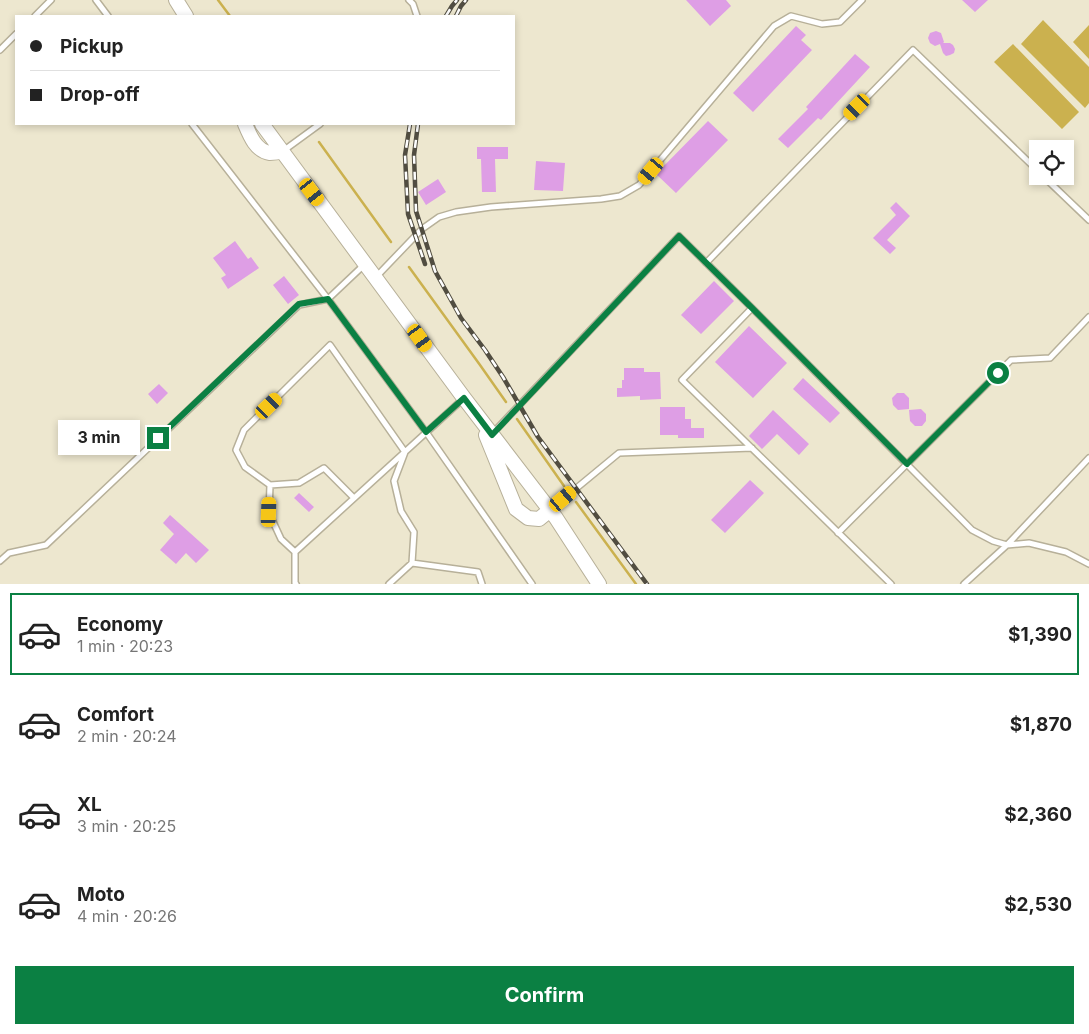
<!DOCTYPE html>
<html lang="en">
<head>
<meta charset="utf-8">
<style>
  :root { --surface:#fff; --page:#f6f6f6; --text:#222; --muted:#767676; --line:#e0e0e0; --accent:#0b8043 }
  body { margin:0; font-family:Inter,sans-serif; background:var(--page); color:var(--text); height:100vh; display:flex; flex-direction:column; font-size:19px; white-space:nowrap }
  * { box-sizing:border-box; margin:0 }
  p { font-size:16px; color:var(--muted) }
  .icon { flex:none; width:28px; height:28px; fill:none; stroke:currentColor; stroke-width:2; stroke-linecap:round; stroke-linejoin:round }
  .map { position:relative; height:584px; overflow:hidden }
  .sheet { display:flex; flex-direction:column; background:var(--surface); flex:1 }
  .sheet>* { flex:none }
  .guide { position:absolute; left:15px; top:15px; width:500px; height:110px; border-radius:0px; box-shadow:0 2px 8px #0003; display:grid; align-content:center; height:110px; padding:0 15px; background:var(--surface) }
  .tools { position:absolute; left:1029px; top:140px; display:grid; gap:10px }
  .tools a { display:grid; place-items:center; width:45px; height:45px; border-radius:0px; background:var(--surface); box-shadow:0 2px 8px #0003; font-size:25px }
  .end { position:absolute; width:22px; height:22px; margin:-11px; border:6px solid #0b8043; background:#fff; box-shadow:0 0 0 2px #fff }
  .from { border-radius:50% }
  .bubble { position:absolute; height:35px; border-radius:0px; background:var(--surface); box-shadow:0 2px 8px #0003; font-size:16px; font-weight:700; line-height:35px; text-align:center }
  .car { position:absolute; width:15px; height:30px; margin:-15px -8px; border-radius:6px; box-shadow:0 0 4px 1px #0007; background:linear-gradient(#f5c518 24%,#345 0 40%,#f5c518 0 76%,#345 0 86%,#f5c518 0) }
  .guide b { display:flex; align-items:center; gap:18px; height:48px; font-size:19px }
  .guide b+b { border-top:1px solid var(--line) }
  .guide i { width:12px; height:12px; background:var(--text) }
  ul { padding:9px 0 0; list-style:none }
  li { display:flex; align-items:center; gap:15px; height:82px; margin:0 10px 8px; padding:0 5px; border:2px solid transparent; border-radius:0px }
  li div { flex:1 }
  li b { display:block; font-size:19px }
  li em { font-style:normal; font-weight:700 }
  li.selected { border-color:var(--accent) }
  li>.icon { width:45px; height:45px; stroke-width:1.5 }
  .cta { display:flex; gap:10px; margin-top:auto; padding:10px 15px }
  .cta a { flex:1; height:58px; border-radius:0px; background:var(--accent); color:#fff; font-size:20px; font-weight:700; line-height:58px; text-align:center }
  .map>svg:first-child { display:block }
  .water { fill:#cbb14f }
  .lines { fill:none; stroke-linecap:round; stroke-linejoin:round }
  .stream { stroke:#cbb14f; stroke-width:2.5 }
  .building { fill:#de9ee5 }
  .lane-casing { stroke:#b7b099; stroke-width:8 }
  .secondary-casing { stroke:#b7b099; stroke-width:16 }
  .lane { stroke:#fff; stroke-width:5 }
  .secondary { stroke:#fff; stroke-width:14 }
  .rail-casing { stroke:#514d41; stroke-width:4.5 }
  .rail { stroke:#fff; stroke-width:2.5; stroke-dasharray:8; stroke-linecap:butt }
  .route { stroke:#0b8043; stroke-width:6 }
</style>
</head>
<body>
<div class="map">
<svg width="1089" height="584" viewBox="0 0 1089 584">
  <rect width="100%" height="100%" fill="#ede7cf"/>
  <path class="water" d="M1043,20L1089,67V103L1085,108L1021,44Z
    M1089,25V59L1073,42Z
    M1013,44L1079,112L1062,129L994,62Z"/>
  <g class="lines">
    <path class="stream" d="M218,0L230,16
      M319,142L391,242
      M409,267L480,365L506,402
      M517,419L564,486
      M576,502L636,584"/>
  </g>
  <path class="building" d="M686,0H726L731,6L710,26Z
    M962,0H988L975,12Z
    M796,26L806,35L801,40L812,50L753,112L733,93Z
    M936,31L941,33L944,42L943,43H950L953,45L955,49L954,53L950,55L946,56L943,53L940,44L935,46L930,43L928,38L930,33Z
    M855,54L870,67L821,120L818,118L788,148L778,139L808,109L806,107Z
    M708,121L728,140L676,193L656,174Z
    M477,147H508V159H495L496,192H482L481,159H477Z
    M536,161L565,163L563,191L534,190Z
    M438,179L446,192L426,205L418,192Z
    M896,202L910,216L887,240L896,248L890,254L873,238L896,215L890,208Z
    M235,241L248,259L251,257L259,268L228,289L221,278L226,275L213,258Z
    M284,276L299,295L288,304L273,285Z
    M714,281L734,301L701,334L681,315Z
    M749,326L787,363L753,398L715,362Z
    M624,368H644V372H660L661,399L640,400V396L617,397V388H622V380H624Z
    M803,378L840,413L830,423L793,389Z
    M159,384L168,393L157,404L148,394Z
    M897,393H904L909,398V409L898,410L893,405L892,398Z
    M660,407H685V419H691V428H704V438H678V435H660Z
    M921,409L926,414V421L922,426H915L910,421L909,410Z
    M773,410L809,444L799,455L777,434L762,449L749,436Z
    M750,480L764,493L725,533L711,520Z
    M299,493L314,507L309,512L294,498Z
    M170,515L209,550L196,563L186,553L176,564L160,550L174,534L163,523Z"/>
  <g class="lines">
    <defs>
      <path id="lane" d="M96,0L108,16
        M409,0L413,4L417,16
        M35,16L51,0
        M0,50L16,34
        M192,124L328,299L426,432L532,584
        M283,151L320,124
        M1043,176L1089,220
        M706,263L913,50L1038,171
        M376,277L422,229L439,217L456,212L491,207L601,199L620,196L639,185L774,26L791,16L822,24L840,22L862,0
        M752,308L682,380L891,584
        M492,434L679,236L752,308L972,530L993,541L1007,545L1029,543L1066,552L1089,564
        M270,485L269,513L281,539L295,552
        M354,498L324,468L299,483L270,485L245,467L236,450L244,430L330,345L405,452L394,481L401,511L414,532L412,563L389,584
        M550,510L619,453L752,448
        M838,533L1011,360L1050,358L1089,317
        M0,561L9,553L46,545L299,305L328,299L365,264
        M412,563L478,572L482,584
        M296,584L295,583V552L463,399
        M964,584L1007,545L1089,458"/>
      <path id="secondary" d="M176,0L186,16
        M245,124C250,136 256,151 270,153C274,153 279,152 282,151
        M262,124L464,398L556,518L599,584
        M486,435L516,509L528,518L539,519L550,510"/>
    </defs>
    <use href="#lane" class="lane-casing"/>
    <use href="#secondary" class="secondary-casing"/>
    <use href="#lane" class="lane"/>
    <use href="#secondary" class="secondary"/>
    <defs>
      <path id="rail" d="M446,16L452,6L457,0
        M456,16L461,6L466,0
        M410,124L405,155L408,214L425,264
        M418,124L414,155L416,211L435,271L461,318L485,350L503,377L538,437L647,584"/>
    </defs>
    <use href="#rail" class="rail-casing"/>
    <use href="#rail" class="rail"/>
  </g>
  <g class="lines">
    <path class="route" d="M158,438L299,304L328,299L426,432L464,398L492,435L679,236L752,308L907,464L998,373"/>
  </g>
</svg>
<div class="tools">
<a><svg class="icon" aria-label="locate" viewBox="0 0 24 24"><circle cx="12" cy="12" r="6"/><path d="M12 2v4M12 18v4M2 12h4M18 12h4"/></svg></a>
</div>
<i class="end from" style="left:998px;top:373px"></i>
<i class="end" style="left:158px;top:438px"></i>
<div class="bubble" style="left:58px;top:420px;width:82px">3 min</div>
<i class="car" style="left:857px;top:107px;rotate:224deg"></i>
<i class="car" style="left:651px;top:171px;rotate:220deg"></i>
<i class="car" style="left:312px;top:192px;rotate:143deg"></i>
<i class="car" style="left:420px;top:338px;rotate:144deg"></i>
<i class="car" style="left:269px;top:406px;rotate:46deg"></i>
<i class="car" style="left:563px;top:499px;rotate:50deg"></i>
<i class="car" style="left:269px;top:512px;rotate:2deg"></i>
<div class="guide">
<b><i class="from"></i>Pickup</b>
<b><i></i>Drop-off</b>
</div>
</div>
<section class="sheet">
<ul>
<li class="selected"><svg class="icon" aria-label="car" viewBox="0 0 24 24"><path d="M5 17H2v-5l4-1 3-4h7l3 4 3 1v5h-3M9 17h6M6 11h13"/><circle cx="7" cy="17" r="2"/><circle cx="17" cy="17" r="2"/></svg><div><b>Economy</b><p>1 min · 20:23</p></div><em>$1,390</em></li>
<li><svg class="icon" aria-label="car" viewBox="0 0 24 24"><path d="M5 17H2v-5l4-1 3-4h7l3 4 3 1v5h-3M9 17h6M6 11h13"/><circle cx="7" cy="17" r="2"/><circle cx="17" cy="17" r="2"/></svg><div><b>Comfort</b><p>2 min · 20:24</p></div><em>$1,870</em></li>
<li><svg class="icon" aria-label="car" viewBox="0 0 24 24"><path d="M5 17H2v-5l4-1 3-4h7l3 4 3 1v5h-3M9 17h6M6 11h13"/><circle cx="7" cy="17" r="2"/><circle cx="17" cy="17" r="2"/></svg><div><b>XL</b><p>3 min · 20:25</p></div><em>$2,360</em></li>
<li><svg class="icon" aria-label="car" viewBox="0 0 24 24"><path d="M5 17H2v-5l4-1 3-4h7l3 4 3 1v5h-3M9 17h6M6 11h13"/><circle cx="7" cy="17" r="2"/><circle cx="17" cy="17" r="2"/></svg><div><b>Moto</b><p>4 min · 20:26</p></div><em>$2,530</em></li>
</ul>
<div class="cta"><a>Confirm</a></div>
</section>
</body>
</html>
